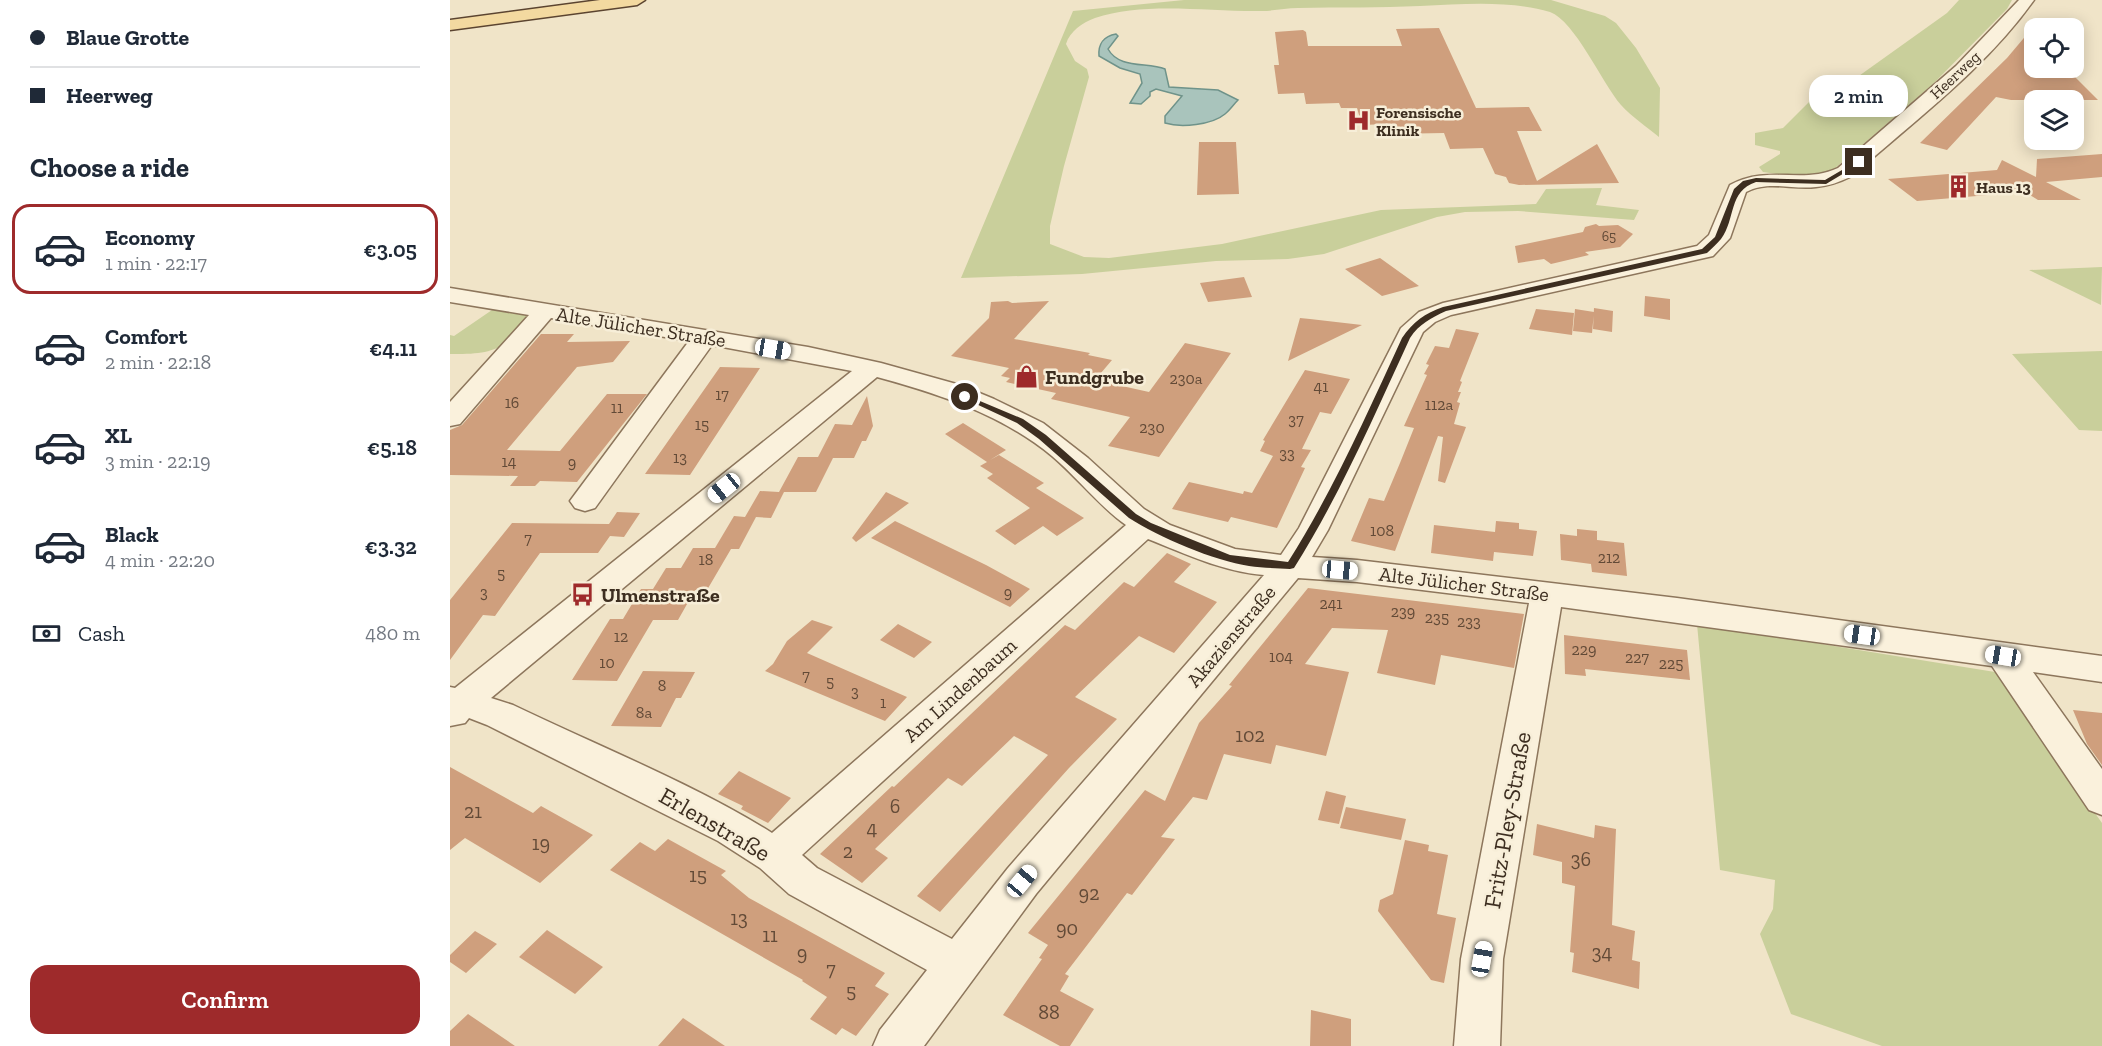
<!DOCTYPE html>
<html lang="en">
<head>
<meta charset="utf-8">
<style>
  :root { --surface:#fff; --page:#f2f2f3; --text:#1f2937; --muted:#747a83; --line:#e0e1e3; --accent:#9e2a2b }
  body { margin:0; font-family:"Zilla Slab",serif; background:var(--page); color:var(--text); height:100vh; display:flex; flex-direction:column; font-size:22px; white-space:nowrap }
  * { box-sizing:border-box; margin:0 }
  p { font-size:20px; color:var(--muted) }
  .icon { flex:none; width:33px; height:33px; fill:none; stroke:currentColor; stroke-width:2; stroke-linecap:round; stroke-linejoin:round }
  .map { position:relative; flex:1; overflow:hidden }
  .panel { display:flex; flex-direction:column; background:var(--surface); width:450px }
  .panel>* { flex:none }
  .banner { display:grid; align-content:center; height:132px; padding:0 30px; background:var(--surface) }
  .tools { position:absolute; left:1574px; top:18px; display:grid; gap:12px }
  .tools a { display:grid; place-items:center; width:60px; height:60px; border-radius:12px; background:var(--surface); box-shadow:0 3px 15px #0003; font-size:30px }
  .end { position:absolute; width:27px; height:27px; margin:-14px; border:8px solid #3d2e20; background:#fff; box-shadow:0 0 0 3px #fff }
  .from { border-radius:50% }
  .bubble { position:absolute; height:42px; border-radius:18px; background:var(--surface); box-shadow:0 3px 15px #0003; font-size:20px; font-weight:600; line-height:42px; text-align:center }
  .car { position:absolute; width:18px; height:36px; margin:-18px -9px; border-radius:8px; box-shadow:0 0 4px 2px #0007; background:linear-gradient(#fff 24%,#345 0 40%,#fff 0 76%,#345 0 86%,#fff 0) }
  .banner b { display:flex; align-items:center; gap:21px; height:57px; font-size:22px }
  .banner b+b { border-top:2px solid var(--line) }
  .banner i { width:15px; height:15px; background:var(--text) }
  ul { padding:0; list-style:none }
  li { display:flex; align-items:center; gap:18px; height:90px; margin:0 12px 9px; padding:0 18px; border:3px solid transparent; border-radius:18px }
  li div { flex:1 }
  li b { display:block; font-size:22px }
  li em { font-style:normal; font-weight:600 }
  li.current { border-color:var(--accent) }
  li>.icon { width:54px; height:54px; stroke-width:1.5 }
  h2 { padding:0 30px; font-size:27px; line-height:72px }
  .pay { display:flex; align-items:center; gap:15px; height:66px; padding:0 30px; font-size:22px }
  .pay p { margin-inline-start:auto }
  .primary-button { display:flex; gap:12px; margin-top:auto; padding:12px 30px }
  .primary-button a { flex:1; height:69px; border-radius:18px; background:var(--accent); color:#fff; font-size:24px; font-weight:600; line-height:69px; text-align:center }
  main { display:flex; flex:1; min-height:0 }
  .map>svg:first-child { display:block }
  .green { fill:#c9cf9b }
  .water { fill:#a9c4bc; stroke:#6f938a; stroke-width:1.5 }
  .building { fill:#cf9f7d }
  .lines { fill:none; stroke-linecap:round; stroke-linejoin:round }
  .minor-casing { stroke:#8d765c; stroke-width:3 }
  .primary-casing { stroke:#5b4430; stroke-width:3 }
  .minor { fill:#faf1dc; fill-rule:evenodd }
  .primary { fill:#f3d9a0; fill-rule:evenodd }
  .route { fill:#3d2e20 }
  .labels { text-anchor:middle; dominant-baseline:central; stroke-width:5; stroke-linejoin:round; paint-order:stroke }
  .far-number-label { font-size:14px; fill:#624a37 }
  .far-street-label { font-size:16px; fill:#3d2e20; stroke:#f7eed8 }
  .far-poi-label { font-size:16px; font-weight:bold; fill:#3d2e20; stroke:#f7eed8; text-anchor:start }
  .number-label { font-size:16px; fill:#624a37 }
  .street-label { font-size:20px; fill:#3d2e20; stroke:#f7eed8 }
  .poi-label { font-size:20px; font-weight:bold; fill:#3d2e20; stroke:#f7eed8; text-anchor:start }
  .near-number-label { font-size:20px; fill:#624a37 }
  .near-street-label { font-size:24px; fill:#3d2e20; stroke:#f7eed8 }
</style>
</head>
<body>
<main>
<section class="panel">
<div class="banner">
<b><i class="from"></i>Blaue Grotte</b>
<b><i></i>Heerweg</b>
</div>
<h2>Choose a ride</h2>
<ul>
<li class="current"><svg class="icon" aria-label="car" viewBox="0 0 24 24"><path d="M5 17H2v-5l4-1 3-4h7l3 4 3 1v5h-3M9 17h6M6 11h13"/><circle cx="7" cy="17" r="2"/><circle cx="17" cy="17" r="2"/></svg><div><b>Economy</b><p>1 min · 22:17</p></div><em>€3.05</em></li>
<li><svg class="icon" aria-label="car" viewBox="0 0 24 24"><path d="M5 17H2v-5l4-1 3-4h7l3 4 3 1v5h-3M9 17h6M6 11h13"/><circle cx="7" cy="17" r="2"/><circle cx="17" cy="17" r="2"/></svg><div><b>Comfort</b><p>2 min · 22:18</p></div><em>€4.11</em></li>
<li><svg class="icon" aria-label="car" viewBox="0 0 24 24"><path d="M5 17H2v-5l4-1 3-4h7l3 4 3 1v5h-3M9 17h6M6 11h13"/><circle cx="7" cy="17" r="2"/><circle cx="17" cy="17" r="2"/></svg><div><b>XL</b><p>3 min · 22:19</p></div><em>€5.18</em></li>
<li><svg class="icon" aria-label="car" viewBox="0 0 24 24"><path d="M5 17H2v-5l4-1 3-4h7l3 4 3 1v5h-3M9 17h6M6 11h13"/><circle cx="7" cy="17" r="2"/><circle cx="17" cy="17" r="2"/></svg><div><b>Black</b><p>4 min · 22:20</p></div><em>€3.32</em></li>
</ul>
<div class="pay"><svg class="icon" aria-label="cash" viewBox="0 0 24 24"><path d="M3 7h18v10H3z"/><circle cx="12" cy="12" r="2"/></svg>Cash<p>480 m</p></div>
<div class="primary-button"><a>Confirm</a></div>
</section>
<div class="map">
<svg width="1652" height="1046" viewBox="0 0 1652 1046">
  <rect width="100%" height="100%" fill="#f0e4c8"/>
  <path class="green" d="M734,0H1101L1155,16L1166,23L1186,48L1210,88L1209,137C1197,127 1182,117 1171,105C1152,83 1125,21 1100,12C1058,0 1014,4 970,6C930,8 889,7 848,8C836,8 824,11 812,11C760,12 694,1 645,18C632,23 620,31 616,44L625,61L637,69L639,77L614,166L600,226V244L634,257L659,258L772,244L931,210L1086,204L1096,189L1152,188L1146,205L1189,210L1184,220L1068,211L1015,212L987,217L874,254L838,259L766,261L632,274L511,278L623,11Z
    M1509,0H1562L1557,9L1483,84L1383,170C1360,180 1338,176 1313,172L1309,167L1330,154V151L1305,145V133L1333,128L1364,97L1377,88L1399,83L1497,13Z
    M1652,267L1651,305L1579,270Z
    M42,310L85,317C55,349 44,355 0,354V335L4,336Z
    M1652,351V431L1629,430L1562,354Z
    M1247,624L1545,672L1652,823V1046H1432L1341,1014L1310,934L1323,909L1325,880L1270,870Z"/>
  <path class="water" d="M666,34L668,36L658,49C669,69 697,62 715,69L719,87L768,90L788,100C784,104 780,110 775,114C762,125 731,128 715,123V116L732,96L706,89L700,92V96L691,104L680,103L692,83L690,74L670,68L649,56C648,44 654,36 666,34Z"/>
  <path class="building" d="M1584,26V59L1576,68L1618,70L1648,100H1561L1546,97L1497,150L1470,143L1557,58Z
    M989,28L1026,108L1079,107L1092,131H1067L1087,181L1147,144L1169,183L1069,185L1059,183L1056,177L1045,174L1033,148L1000,149L994,133L940,134L937,124L912,125L907,108H891L889,103L856,104L854,93L828,94L824,65H829L825,32L853,30L856,32L858,46H952L946,29Z
    M749,142H786L789,194L747,195Z
    M1652,154V177L1596,182L1631,200H1588L1575,192L1467,201L1438,179L1547,170L1552,160L1586,177L1587,159Z
    M1146,224L1149,226L1168,225L1183,234L1170,247L1135,252L1139,255L1101,264L1094,259L1068,263L1065,246L1133,232L1135,227Z
    M930,258L969,286L932,296L895,269Z
    M794,277L802,297L758,302L750,283Z
    M1195,296L1220,299V320L1194,316Z
    M558,301L562,303L599,301L564,339L640,353L638,355L662,360L645,380L699,392L735,343L781,353L709,457L658,446L680,417L601,399L606,393L556,382L560,378L551,376L559,368L501,356L539,318L541,302Z
    M1144,308L1163,311L1162,332L1143,329Z
    M1086,309L1124,313L1122,335L1079,329Z
    M1125,309L1144,312L1142,333L1123,331Z
    M850,318L860,319L912,325L838,361Z
    M1006,329L1029,333L1010,381L1012,382L1008,392H1011L1007,402L1010,403L1004,424L1016,427L995,483L988,481L993,437L988,436L945,551L901,541L919,498L934,501L950,463L964,428L954,426L977,375L974,374L979,365L976,364L985,346L999,348Z
    M91,334H124L117,342L180,341L163,362L127,367L57,450L110,451L157,394H197L127,482L90,481L85,486H60L68,476L0,475V430L12,425Z
    M270,367L310,368L240,475L195,474Z
    M855,370L900,379L881,414L870,412L852,449L861,450L851,467L855,468L827,528L781,517L778,522L722,509L739,482L793,494L794,491L802,493L823,456L810,451L815,441L813,440Z
    M417,396L423,426L416,441H412L404,458H383L366,492H334L321,518L306,517L289,549H281L257,590H245L228,620H203L167,681L122,680L160,619H173L191,589H203L216,568H231L243,548H265L284,516L295,517L310,491L329,492L348,457H368L385,424L402,425Z
    M513,423L556,450L540,460L549,455L594,483L586,488L634,518L607,536L593,526L565,545L545,531L580,508L537,478L543,474L530,466L537,462L495,434Z
    M436,492L459,503L406,542L402,538Z
    M167,512L190,513L174,537L160,536L148,553H90L45,616L33,615L0,660V600L62,523L159,524Z
    M445,521L536,565L580,589L560,607L421,538Z
    M1046,521L1069,523V529L1087,531L1083,556L1044,552L1043,561L981,553L984,525L1045,532Z
    M1127,529L1147,531V540L1174,543L1177,576L1142,572L1141,564L1111,560L1110,534L1127,536Z
    M717,553L741,564L724,582L767,602L724,653L689,636L625,697L667,719L619,768L490,912L467,896L598,755L564,736L512,786L498,778L425,849L438,858L412,883L370,854L442,786L444,787L615,625L625,630L674,582L684,587Z
    M858,588L1074,614L1064,668L991,655L985,685L927,673L938,630L882,628L855,664L899,672L876,756L826,745L821,764L774,754L757,800L743,797L711,837L725,839L682,895L677,893L615,974L619,976L610,991L644,1009L620,1046H610L553,1015L592,959L589,958L598,945L578,933L695,790L715,801L749,723L782,686L779,685Z
    M362,620L383,627L357,653L457,697L435,721L315,671L323,664L337,641Z
    M448,624L482,642L464,658L430,640Z
    M1114,635L1237,650L1240,680L1135,669L1136,676L1115,674Z
    M193,671L245,672L231,698H226L211,727L161,726Z
    M1623,710L1652,713V765L1637,744Z
    M0,767L83,813L91,806L143,835L90,883L15,838L0,850Z
    M289,771L341,798L318,823L291,809L293,806L268,794Z
    M876,791L896,796L889,824L868,820Z
    M896,807L956,819L951,840L890,828Z
    M1087,824L1144,838L1145,825L1166,829L1162,925L1185,931L1182,960L1190,962L1189,989L1122,972L1124,953L1120,952L1125,886L1112,883V862L1083,855Z
    M218,839L276,871L271,875L299,898L435,973L425,986L439,994L406,1036L392,1028L386,1035L360,1019L377,997L352,981L353,980L160,870L190,842L205,851Z
    M955,840L979,845L978,851L998,855L987,914L1006,918L994,983L981,980L928,911L930,900L943,894Z
    M97,930L153,967L125,994L69,957Z
    M25,931L47,944L16,973L0,962V955Z
    M861,1010L901,1019V1046H860Z
    M18,1014L65,1046H0V1031Z
    M233,1018L275,1046H208Z"/>
  <g class="lines">
    <defs>
      <path id="minor" d="M1569,0H1584C1536,68 1464,121 1402,176C1390,182 1379,186 1366,187C1341,190 1319,180 1296,192L1280,238L1263,256L1001,315L985,322L973,332L878,530L862,557L907,560L1227,598L1652,656V682L1583,672L1652,769V815L1639,810L1542,666L1111,607L1053,959L1050,1046H1004L1011,959L1079,603L907,582L848,578L586,894L474,1046H423L430,1030L477,970L339,894L310,868L268,841L37,725L19,718L15,723L0,726V687L5,688L402,371L262,345L145,508L135,511L125,508L120,501L239,341L101,318L10,424L0,426V402L79,315L0,302V288L358,347L431,363L510,385L544,399L593,423L638,458L694,509L720,525L785,549L831,555L849,528L951,328L969,312L993,303L1247,246L1259,235L1280,185C1319,164 1351,185 1388,168L1506,66ZM427,377C489,394 551,414 602,456C626,476 652,509 676,525L322,833C242,783 148,746 63,705L41,698ZM698,539C736,554 774,572 814,575L558,868L502,939L367,868L352,855Z"/>
      <path id="primary" d="M150,0H195L187,5L0,30V20Z"/>
    </defs>
    <use href="#minor" class="minor-casing"/>
    <use href="#primary" class="primary-casing"/>
    <use href="#minor" class="minor"/>
    <use href="#primary" class="primary"/>
  </g>
  <path class="route" d="M1409,160L1411,163L1376,184L1306,182C1278,191 1286,219 1271,239C1267,244 1262,248 1257,253L996,311C981,318 969,324 960,338C924,416 890,495 844,568L840,569C827,568 812,568 799,566C765,561 708,537 679,518L589,439L567,423L511,397L518,396L573,419L596,435L686,514L701,523L780,555L838,562C883,491 917,414 952,338C963,322 975,313 993,307L1252,249L1265,237L1284,189L1293,181L1306,178L1375,180Z"/>
  <defs>
    <symbol id="hospital-bare" viewBox="-9 -9 18 18"><path d="M-5-5h3v3.5h4V-5h3V5h-3V1.5h-4V5h-3Z" fill="#9e2a2b" stroke="#f7eed8" stroke-width="2.5" paint-order="stroke"/></symbol>
    <symbol id="building-bare" viewBox="-9 -9 18 18"><path d="M-4-6H4V6H1V3H-1V6H-4ZM-2.5-4.3h1.7v1.8h-1.7ZM.8-4.3h1.7v1.8H.8ZM-2.5-1h1.7V.8h-1.7ZM.8-1h1.7V.8H.8Z" fill="#9e2a2b" stroke="#f7eed8" stroke-width="2.5" paint-order="stroke"/></symbol>
    <symbol id="shop-bare" viewBox="-9 -9 18 18"><path d="M-5-2.5h2.3a2.7 3.5 0 0 1 5.4 0H5L5.5 6h-11ZM-1.5-2.5h3a1.5 2.3 0 0 0-3 0Z" fill="#9e2a2b" stroke="#f7eed8" stroke-width="2.5" paint-order="stroke"/></symbol>
    <symbol id="bus-bare" viewBox="-9 -9 18 18"><path d="M-5-6H5V4H4V6H2V4H-2V6H-4V4H-5ZM-3.5-4V0h7V-4ZM-3.5 1.2v1.5H-2V1.2ZM2 1.2v1.5H3.5V1.2Z" fill="#9e2a2b" stroke="#f7eed8" stroke-width="2.5" paint-order="stroke"/></symbol>
  </defs>
  <g fill-rule="evenodd">
    <use href="#hospital-bare" x="892" y="104" width="33" height="33"/>
    <use href="#building-bare" x="1492" y="170" width="33" height="33"/>
    <use href="#shop-bare" x="560" y="360" width="33" height="33"/>
    <use href="#bus-bare" x="116" y="578" width="33" height="33"/>
  </g>
  <g class="labels">
    <g class="far-number-label">
      <text x="1159" y="236">65</text>
    </g>
    <g class="far-street-label">
      <text transform="translate(1505 75) rotate(-43)">Heerweg</text>
    </g>
    <g class="far-poi-label">
      <text x="926" y="112">Forensische<tspan x="926" dy="18">Klinik</tspan></text>
      <text x="1526" y="187">Haus 13</text>
    </g>
    <g class="number-label">
      <text x="736" y="378">230a</text>
      <text x="871" y="386">41</text>
      <text x="272" y="394">17</text>
      <text x="62" y="402">16</text>
      <text x="989" y="404">112a</text>
      <text x="167" y="407">11</text>
      <text x="846" y="419">37</text>
      <text x="252" y="424">15</text>
      <text x="702" y="427">230</text>
      <text x="837" y="453">33</text>
      <text x="230" y="457">13</text>
      <text x="59" y="461">14</text>
      <text x="122" y="462">9</text>
      <text x="932" y="530">108</text>
      <text x="78" y="538">7</text>
      <text x="1159" y="557">212</text>
      <text x="256" y="559">18</text>
      <text x="51" y="573">5</text>
      <text x="34" y="592">3</text>
      <text x="558" y="592">9</text>
      <text x="881" y="603">241</text>
      <text x="953" y="611">239</text>
      <text x="987" y="617">235</text>
      <text x="1019" y="621">233</text>
      <text x="171" y="636">12</text>
      <text x="1134" y="649">229</text>
      <text x="831" y="656">104</text>
      <text x="1187" y="657">227</text>
      <text x="157" y="662">10</text>
      <text x="1221" y="663">225</text>
      <text x="356" y="675">7</text>
      <text x="380" y="681">5</text>
      <text x="212" y="685">8</text>
      <text x="405" y="691">3</text>
      <text x="433" y="702">1</text>
      <text x="194" y="712">8a</text>
    </g>
    <g class="street-label">
      <text transform="translate(191 327) rotate(9)">Alte Jülicher Straße</text>
      <text transform="translate(1014 584) rotate(7)">Alte Jülicher Straße</text>
      <text transform="translate(781 636) rotate(-50)">Akazienstraße</text>
      <text transform="translate(510 690) rotate(-42)">Am Lindenbaum</text>
    </g>
    <g class="poi-label">
      <text x="595" y="377">Fundgrube</text>
      <text x="151" y="595">Ulmenstraße</text>
    </g>
    <g class="near-number-label">
      <text x="800" y="735">102</text>
      <text x="445" y="806">6</text>
      <text x="23" y="811">21</text>
      <text x="422" y="828">4</text>
      <text x="91" y="843">19</text>
      <text x="398" y="851">2</text>
      <text x="1131" y="859">36</text>
      <text x="248" y="875">15</text>
      <text x="639" y="893">92</text>
      <text x="289" y="918">13</text>
      <text x="617" y="928">90</text>
      <text x="320" y="935">11</text>
      <text x="1152" y="952">34</text>
      <text x="352" y="953">9</text>
      <text x="381" y="969">7</text>
      <text x="401" y="991">5</text>
      <text x="599" y="1012">88</text>
    </g>
    <g class="near-street-label">
      <text transform="translate(1057 820) rotate(-80)">Fritz-Pley-Straße</text>
      <text transform="translate(265 824) rotate(30)">Erlenstraße</text>
    </g>
  </g>
</svg>
<div class="tools">
<a><svg class="icon" aria-label="locate" viewBox="0 0 24 24"><circle cx="12" cy="12" r="6"/><path d="M12 2v4M12 18v4M2 12h4M18 12h4"/></svg></a>
<a><svg class="icon" aria-label="layers" viewBox="0 0 24 24"><path d="M12 4l9 5-9 5-9-5zM3 14l9 5 9-5"/></svg></a>
</div>
<i class="end from" style="left:515px;top:397px"></i>
<i class="end" style="left:1409px;top:162px"></i>
<div class="bubble" style="left:1359px;top:75px;width:99px">2 min</div>
<i class="car" style="left:323px;top:349px;rotate:100deg"></i>
<i class="car" style="left:274px;top:488px;rotate:231deg"></i>
<i class="car" style="left:890px;top:570px;rotate:95deg"></i>
<i class="car" style="left:1412px;top:635px;rotate:278deg"></i>
<i class="car" style="left:1553px;top:656px;rotate:279deg"></i>
<i class="car" style="left:572px;top:881px;rotate:40deg"></i>
<i class="car" style="left:1032px;top:959px;rotate:10deg"></i>
</div>
</main>
</body>
</html>
